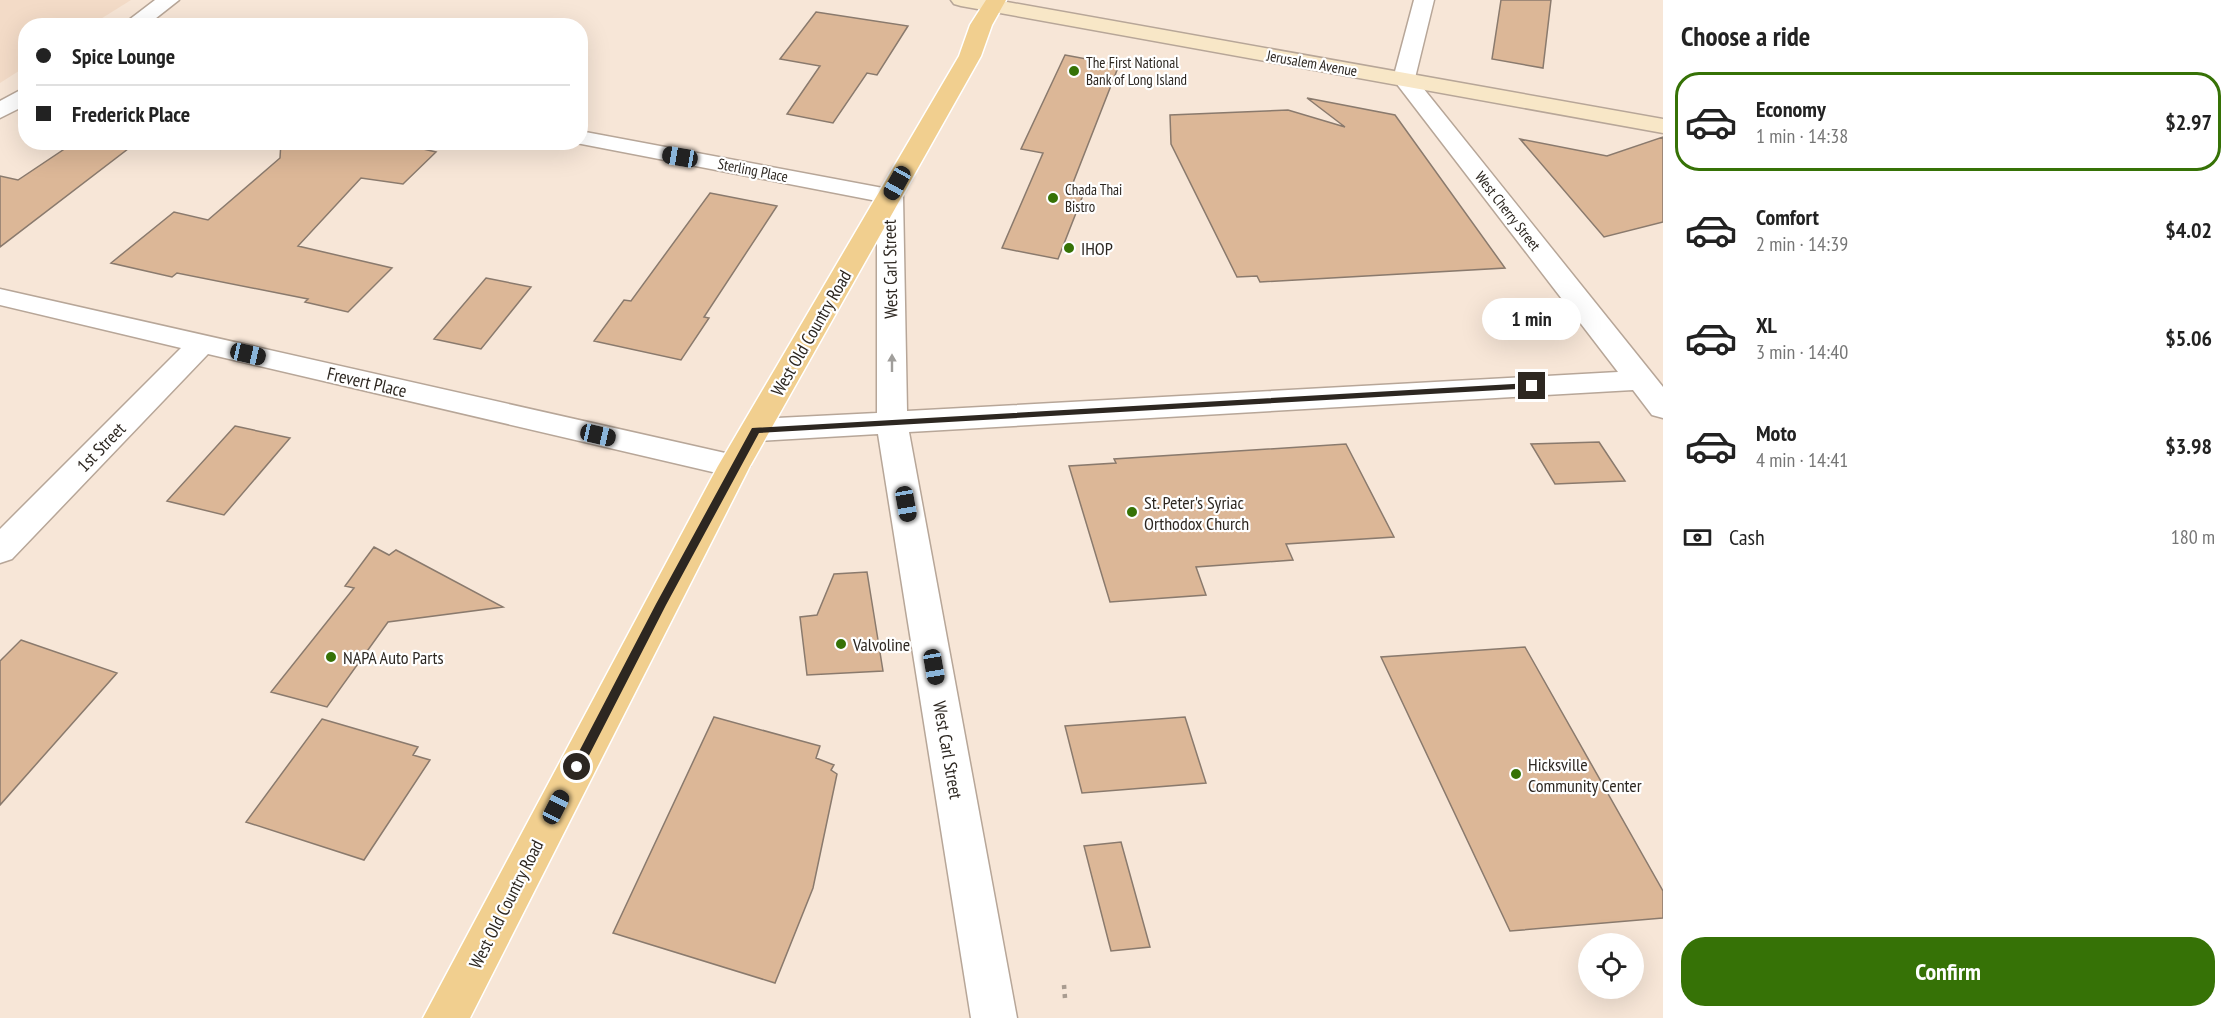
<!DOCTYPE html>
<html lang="en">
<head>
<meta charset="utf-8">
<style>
  :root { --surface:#fff; --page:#f6f6f6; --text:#222; --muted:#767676; --line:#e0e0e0; --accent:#367206 }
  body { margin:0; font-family:"PT Sans Narrow",sans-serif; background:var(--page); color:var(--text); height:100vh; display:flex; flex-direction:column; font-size:22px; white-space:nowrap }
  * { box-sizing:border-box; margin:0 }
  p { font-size:20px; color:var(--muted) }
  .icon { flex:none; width:33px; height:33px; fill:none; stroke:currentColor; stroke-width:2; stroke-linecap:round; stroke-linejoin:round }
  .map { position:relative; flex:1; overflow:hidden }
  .side { display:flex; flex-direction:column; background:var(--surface); width:570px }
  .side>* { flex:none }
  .banner { position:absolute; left:18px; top:18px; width:570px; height:132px; border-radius:24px; box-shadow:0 6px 24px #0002; display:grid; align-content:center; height:132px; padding:0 18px; background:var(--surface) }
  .controls { position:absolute; left:1578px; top:933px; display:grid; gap:12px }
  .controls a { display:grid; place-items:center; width:66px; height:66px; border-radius:50%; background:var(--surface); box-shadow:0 6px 24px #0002; font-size:30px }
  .end { position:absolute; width:27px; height:27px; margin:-14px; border:8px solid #2d2721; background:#fff; box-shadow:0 0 0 3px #fff }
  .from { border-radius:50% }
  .bubble { position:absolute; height:42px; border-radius:21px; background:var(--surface); box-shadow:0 6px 24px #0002; font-size:20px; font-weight:800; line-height:42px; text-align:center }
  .car { position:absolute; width:18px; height:36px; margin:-18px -9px; border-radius:8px; box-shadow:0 0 4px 2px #0007; background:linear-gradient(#222 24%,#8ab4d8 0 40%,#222 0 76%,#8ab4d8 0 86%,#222 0) }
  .banner b { display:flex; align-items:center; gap:21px; height:57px; font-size:22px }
  .banner b+b { border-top:2px solid var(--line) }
  .banner i { width:15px; height:15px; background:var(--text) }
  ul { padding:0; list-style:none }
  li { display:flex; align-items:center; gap:18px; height:99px; margin:0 12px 9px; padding:0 6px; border:3px solid transparent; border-radius:24px }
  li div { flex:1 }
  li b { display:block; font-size:22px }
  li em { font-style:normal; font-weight:800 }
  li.active { border-color:var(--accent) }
  li>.icon { width:54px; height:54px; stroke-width:1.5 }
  h2 { padding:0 18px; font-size:27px; line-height:72px }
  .pay { display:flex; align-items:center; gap:15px; height:66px; padding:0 18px; font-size:22px }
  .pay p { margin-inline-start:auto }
  .action { display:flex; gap:12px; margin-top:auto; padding:12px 18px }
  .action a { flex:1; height:69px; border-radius:24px; background:var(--accent); color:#fff; font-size:24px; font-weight:800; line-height:69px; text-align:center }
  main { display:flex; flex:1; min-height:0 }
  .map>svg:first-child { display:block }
  .built { fill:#f3dbc7 }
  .building { fill:#dcb797; stroke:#8a7a6d; stroke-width:1.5 }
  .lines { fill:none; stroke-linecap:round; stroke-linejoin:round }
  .street-casing { stroke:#b7a698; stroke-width:3 }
  .secondary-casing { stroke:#b7a698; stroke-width:3 }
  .primary-casing { stroke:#fff; stroke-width:3 }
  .path { stroke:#a99c90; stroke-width:4.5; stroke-dasharray:4 5; stroke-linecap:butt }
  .street { fill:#fff; fill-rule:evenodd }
  .secondary { fill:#f8e7c7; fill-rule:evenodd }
  .primary { fill:#f1cf8f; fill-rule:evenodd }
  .oneway { fill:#a09e9b }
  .route { fill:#2d2721 }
  .poi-dot { fill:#367206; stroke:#fff; stroke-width:2 }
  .labels { text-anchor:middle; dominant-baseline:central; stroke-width:4.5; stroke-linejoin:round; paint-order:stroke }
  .far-poi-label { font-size:15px; fill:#2d2721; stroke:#fff; text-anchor:start }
  .far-street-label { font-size:15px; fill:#2d2721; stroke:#fff }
  .poi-label { font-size:18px; fill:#2d2721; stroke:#fff; text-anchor:start }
  .street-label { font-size:18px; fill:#2d2721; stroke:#fff }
</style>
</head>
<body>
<main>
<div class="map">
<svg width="1663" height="1018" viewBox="0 0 1663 1018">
  <rect width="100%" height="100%" fill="#f7e6d7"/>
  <path class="built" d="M0,0H131L91,25L26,26L25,67L0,83Z"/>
  <path class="building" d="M1501,0H1551L1543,68L1492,59Z
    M816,12L908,26L877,75L867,73L833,123L787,114L820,66L780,59Z
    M1065,55L1119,65L1071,188L1085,190L1058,259L1002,248L1043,153L1021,149Z
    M1307,98L1395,115L1505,268L1260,282L1257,276L1237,277L1171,144L1170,115L1288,110L1345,127Z
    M1663,137V222L1604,237L1520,139L1607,156Z
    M75,142H137L0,247V176L18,180Z
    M281,142H393L436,152L403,184L361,178L298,246L392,268L348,312L305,302L308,299L177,273L172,277L111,263L174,212L208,220L280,158Z
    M710,193L777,206L704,317L709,318L681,360L594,341L624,300L631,301Z
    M486,278L531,287L481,349L434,339Z
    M235,426L290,438L224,515L167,501Z
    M1599,442L1625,481L1555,484L1531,444Z
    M1346,444L1394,537L1286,544L1293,560L1196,567L1206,595L1110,602L1069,466L1116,463L1114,459Z
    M374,547L389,555L396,550L503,607L388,622L327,707L271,692L354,588L345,586Z
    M867,572L883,671L807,675L800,617L817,615L834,574Z
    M21,640L117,673L0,805V661Z
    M1525,647L1663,891V918L1510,931L1381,657Z
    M714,717L820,746L816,758L834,765L831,770L837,774L813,888L775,983L613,933Z
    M1185,717L1206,783L1082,793L1065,726Z
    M322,719L418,747L413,755L430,760L364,860L246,822Z
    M1121,842L1150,947L1111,951L1084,846Z"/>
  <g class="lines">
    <defs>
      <path id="street" d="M155,0H179L146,26H121Z
        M1414,0H1434L1415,78L1663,387V418L1652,415L1633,390L909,432L1017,1018H971L878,434L756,441L745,437L740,430L745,423L756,419L877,413V201L571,142H580V131L899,191L903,196L907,411L1618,372L1393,79Z
        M26,87V105L0,118V101Z
        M0,289L734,455L745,458L750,466L745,474L734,477L208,354L12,559L0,563V529L181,348L0,305Z"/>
      <path id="secondary" d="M951,0H996L1663,119V133L961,6L954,4Z"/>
      <path id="primary" d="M986,0H1006L992,25L981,56L750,466L470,1018H423L718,466L959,56L970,25Z"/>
    </defs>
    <use href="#street" class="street-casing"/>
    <use href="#secondary" class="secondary-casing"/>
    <use href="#primary" class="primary-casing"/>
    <path class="path" d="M1064,985L1065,998"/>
    <use href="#street" class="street"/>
    <use href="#secondary" class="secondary"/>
    <use href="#primary" class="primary"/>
  </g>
  <defs><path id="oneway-solid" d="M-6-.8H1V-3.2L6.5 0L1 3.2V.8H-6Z" transform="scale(1.5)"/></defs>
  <use class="oneway" href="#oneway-solid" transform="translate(892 363) rotate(-90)"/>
  <path class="route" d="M1532,383L1536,386L1535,388L759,433L666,605L581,771L577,772L571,767L656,604L752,428Z"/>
  <g class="poi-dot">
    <circle cx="1074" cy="71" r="6"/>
    <circle cx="1053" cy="198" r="6"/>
    <circle cx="1069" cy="248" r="6"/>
    <circle cx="1132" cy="512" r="6"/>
    <circle cx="841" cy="644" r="6"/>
    <circle cx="331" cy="657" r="6"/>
    <circle cx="1516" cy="774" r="6"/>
  </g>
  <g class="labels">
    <g class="far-poi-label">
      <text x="1086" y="62">The First National<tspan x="1086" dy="17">Bank of Long Island</tspan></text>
      <text x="1065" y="189">Chada Thai<tspan x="1065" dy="17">Bistro</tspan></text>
    </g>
    <g class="far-street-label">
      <text transform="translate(1312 63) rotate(10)">Jerusalem Avenue</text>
      <text transform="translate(753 170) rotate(11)">Sterling Place</text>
      <text transform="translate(1508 211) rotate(52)">West Cherry Street</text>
    </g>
    <g class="poi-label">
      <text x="1081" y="248">IHOP</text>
      <text x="1144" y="502">St. Peter's Syriac<tspan x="1144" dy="21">Orthodox Church</tspan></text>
      <text x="853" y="644">Valvoline</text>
      <text x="343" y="657">NAPA Auto Parts</text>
      <text x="1528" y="764">Hicksville<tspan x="1528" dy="21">Community Center</tspan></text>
    </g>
    <g class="street-label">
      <text transform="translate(890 269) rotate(-91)">West Carl Street</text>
      <text transform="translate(811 333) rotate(-60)">West Old Country Road</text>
      <text transform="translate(367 382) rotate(13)">Frevert Place</text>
      <text transform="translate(101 447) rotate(-46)">1st Street</text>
      <text transform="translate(948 750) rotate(80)">West Carl Street</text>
      <text transform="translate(506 904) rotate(-63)">West Old Country Road</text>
    </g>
  </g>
</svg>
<div class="controls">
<a><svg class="icon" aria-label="locate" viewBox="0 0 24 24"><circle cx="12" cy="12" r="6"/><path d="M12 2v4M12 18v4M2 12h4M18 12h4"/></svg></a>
</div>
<i class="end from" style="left:577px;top:767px"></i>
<i class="end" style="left:1532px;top:386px"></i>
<div class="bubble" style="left:1482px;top:298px;width:99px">1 min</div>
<i class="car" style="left:680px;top:157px;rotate:280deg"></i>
<i class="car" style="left:897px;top:183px;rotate:209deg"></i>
<i class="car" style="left:248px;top:354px;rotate:103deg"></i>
<i class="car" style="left:598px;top:435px;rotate:103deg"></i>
<i class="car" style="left:906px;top:504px;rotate:170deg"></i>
<i class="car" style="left:934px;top:667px;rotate:170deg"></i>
<i class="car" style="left:556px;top:807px;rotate:27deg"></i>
<div class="banner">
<b><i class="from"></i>Spice Lounge</b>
<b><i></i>Frederick Place</b>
</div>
</div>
<section class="side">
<h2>Choose a ride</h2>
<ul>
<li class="active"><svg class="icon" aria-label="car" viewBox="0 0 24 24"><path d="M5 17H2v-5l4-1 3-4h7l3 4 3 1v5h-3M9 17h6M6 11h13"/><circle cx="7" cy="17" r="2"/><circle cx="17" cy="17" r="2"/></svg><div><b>Economy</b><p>1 min · 14:38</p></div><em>$2.97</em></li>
<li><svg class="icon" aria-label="car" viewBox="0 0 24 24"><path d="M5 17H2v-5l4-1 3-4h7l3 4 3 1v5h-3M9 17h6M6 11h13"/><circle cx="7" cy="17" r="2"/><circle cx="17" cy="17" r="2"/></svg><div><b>Comfort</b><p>2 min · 14:39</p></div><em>$4.02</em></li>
<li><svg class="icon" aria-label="car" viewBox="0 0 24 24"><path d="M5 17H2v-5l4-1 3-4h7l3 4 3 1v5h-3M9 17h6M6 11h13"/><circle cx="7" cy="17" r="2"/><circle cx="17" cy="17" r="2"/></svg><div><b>XL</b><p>3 min · 14:40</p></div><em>$5.06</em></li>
<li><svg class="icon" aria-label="car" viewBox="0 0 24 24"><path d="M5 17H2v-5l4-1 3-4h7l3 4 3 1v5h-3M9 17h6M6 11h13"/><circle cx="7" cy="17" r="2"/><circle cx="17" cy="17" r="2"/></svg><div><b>Moto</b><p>4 min · 14:41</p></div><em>$3.98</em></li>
</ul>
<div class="pay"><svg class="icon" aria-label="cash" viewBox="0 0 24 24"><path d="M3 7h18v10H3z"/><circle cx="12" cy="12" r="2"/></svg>Cash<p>180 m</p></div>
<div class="action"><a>Confirm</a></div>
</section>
</main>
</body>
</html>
